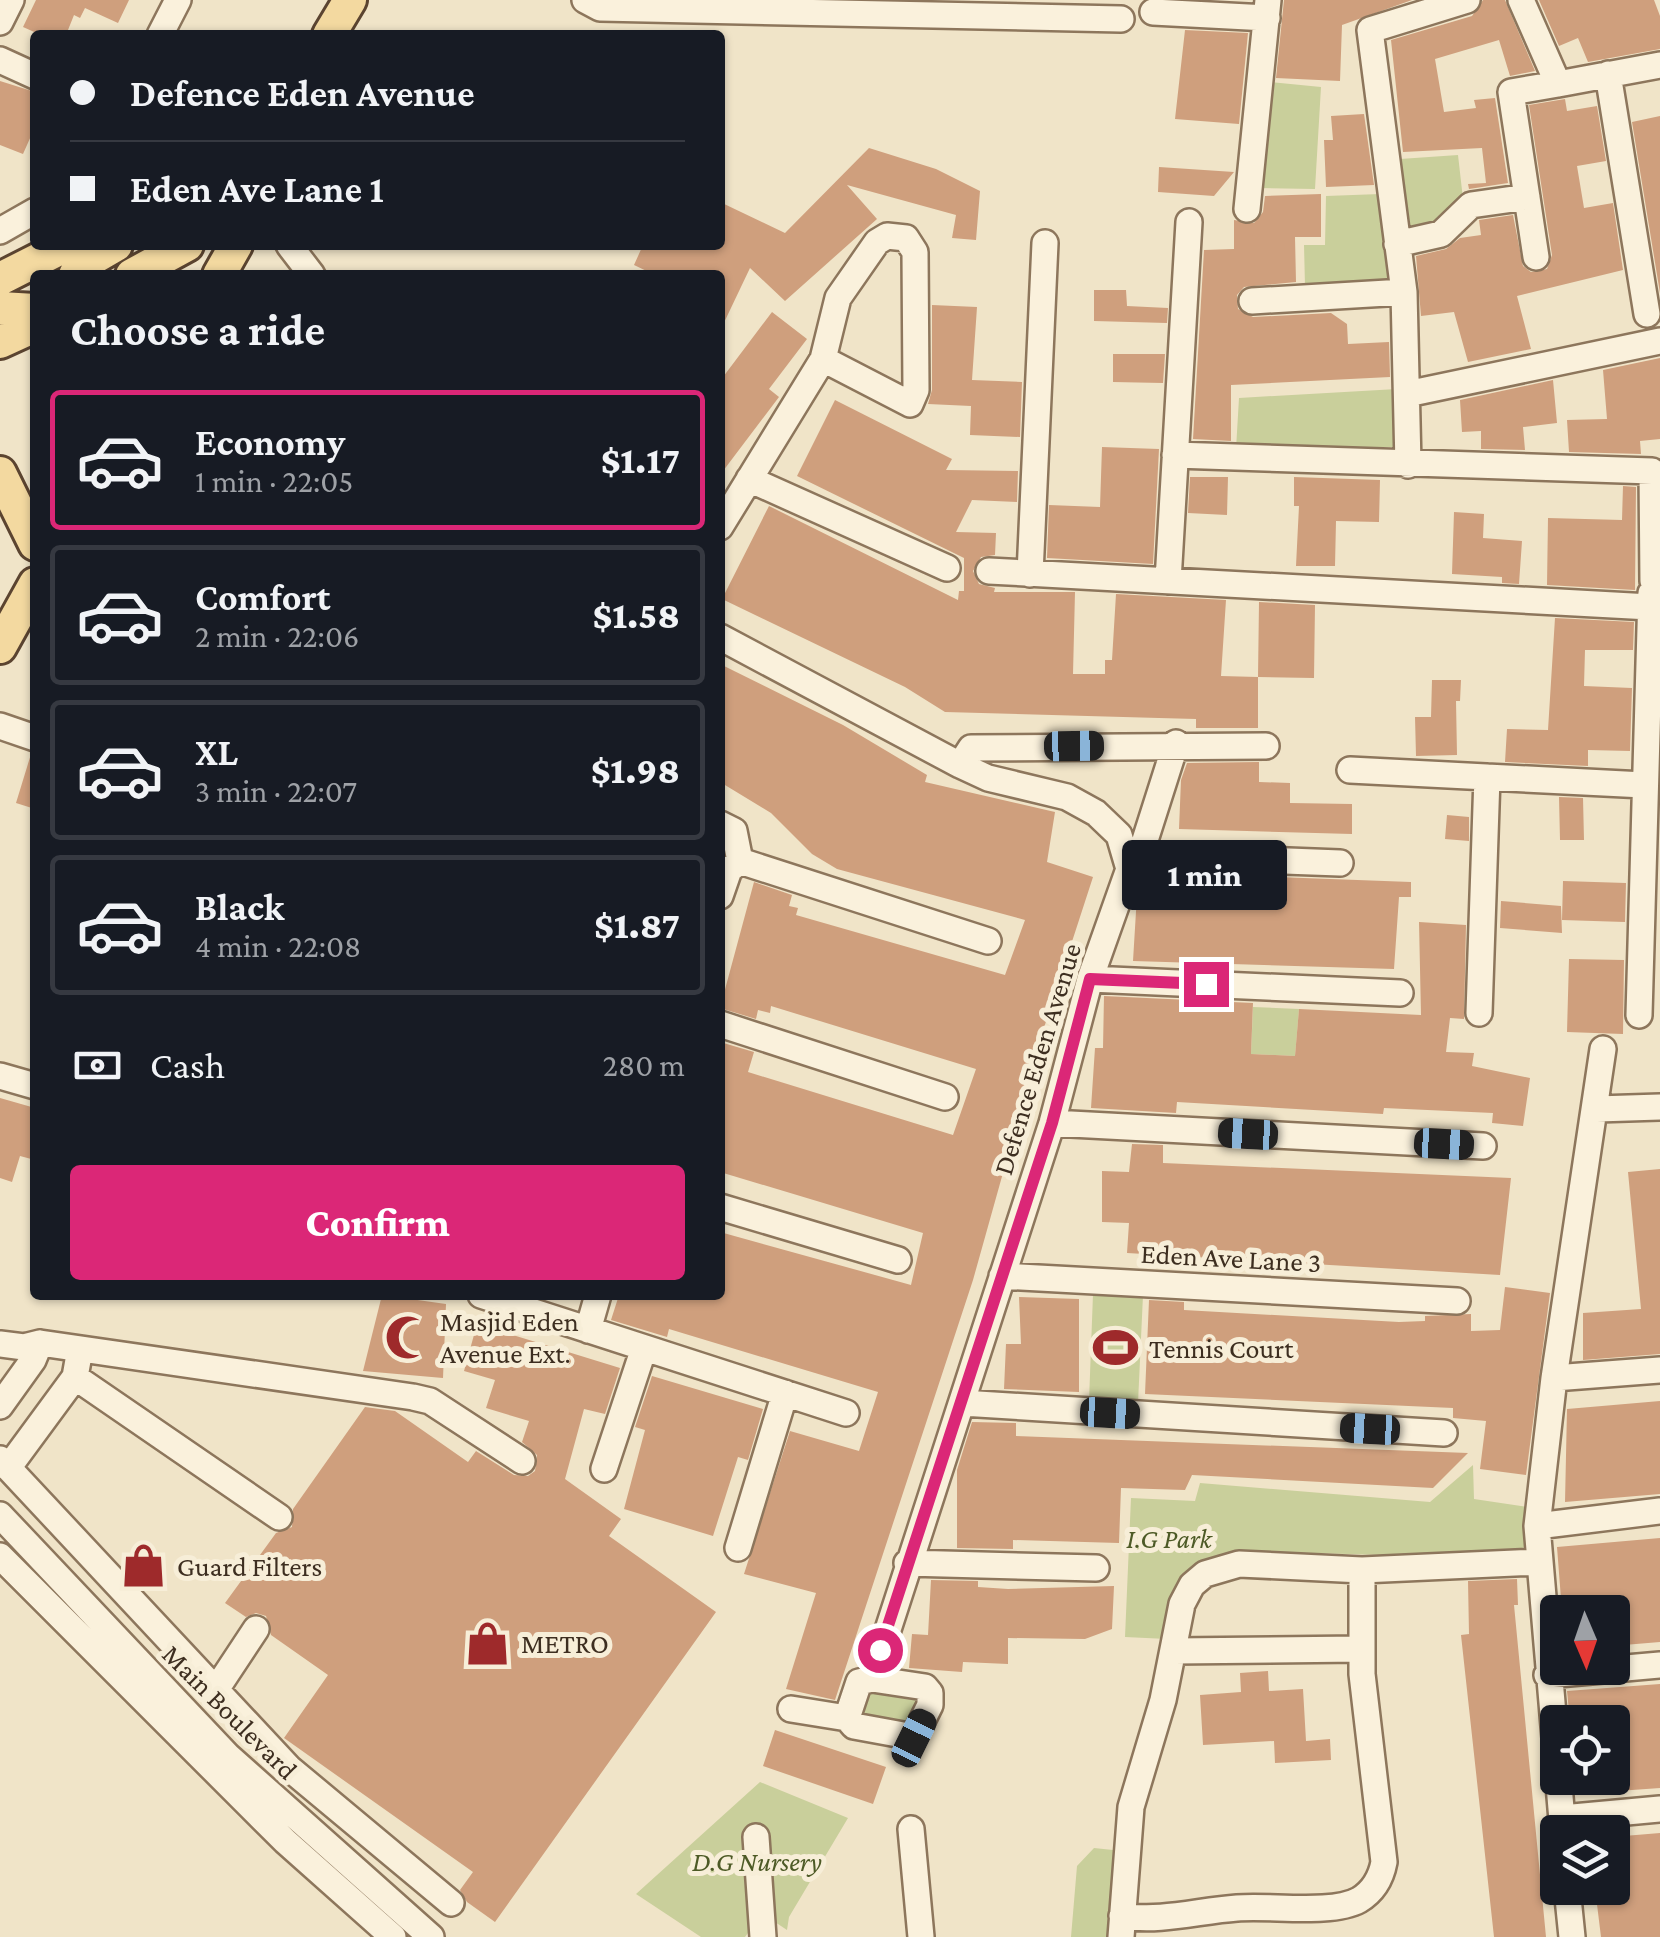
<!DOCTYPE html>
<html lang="en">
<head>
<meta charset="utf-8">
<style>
  :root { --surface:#171b24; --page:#20242c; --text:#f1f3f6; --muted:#9ea1a6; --line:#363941; --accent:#db2777 }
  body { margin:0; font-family:"Crimson Pro",serif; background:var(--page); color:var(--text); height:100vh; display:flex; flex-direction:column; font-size:38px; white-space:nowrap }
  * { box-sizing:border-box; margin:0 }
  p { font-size:32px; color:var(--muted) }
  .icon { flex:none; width:55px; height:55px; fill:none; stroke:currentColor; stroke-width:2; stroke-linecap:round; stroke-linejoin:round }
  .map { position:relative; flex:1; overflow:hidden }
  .sheet { position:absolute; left:30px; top:270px; width:695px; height:1030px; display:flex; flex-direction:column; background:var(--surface); border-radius:10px; box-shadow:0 2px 8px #0004 }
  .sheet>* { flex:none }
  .guide { position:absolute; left:30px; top:30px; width:695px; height:220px; border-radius:10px; box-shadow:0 2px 8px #0004; display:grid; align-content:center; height:220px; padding:0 40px; background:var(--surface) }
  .needle { width:65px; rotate:178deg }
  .buttons { position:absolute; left:1540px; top:1595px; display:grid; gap:20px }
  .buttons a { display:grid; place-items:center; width:90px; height:90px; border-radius:10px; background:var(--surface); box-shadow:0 2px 8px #0004; font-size:50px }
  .end { position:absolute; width:45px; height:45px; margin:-22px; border:12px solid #db2777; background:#fff; box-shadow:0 0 0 5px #fff }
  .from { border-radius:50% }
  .bubble { position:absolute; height:70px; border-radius:10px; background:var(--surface); box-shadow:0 2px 8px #0004; font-size:32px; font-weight:800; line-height:70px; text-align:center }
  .car { position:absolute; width:30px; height:60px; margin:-30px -15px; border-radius:12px; box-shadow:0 0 8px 2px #0007; background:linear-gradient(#222 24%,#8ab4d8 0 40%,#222 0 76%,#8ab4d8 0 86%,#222 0) }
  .guide b { display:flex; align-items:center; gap:35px; height:95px; font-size:38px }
  .guide b+b { border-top:2px solid var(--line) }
  .guide i { width:25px; height:25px; background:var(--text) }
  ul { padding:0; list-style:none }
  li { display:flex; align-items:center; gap:30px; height:140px; margin:0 20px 15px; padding:0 20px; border:5px solid var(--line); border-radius:10px }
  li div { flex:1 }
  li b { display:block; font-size:38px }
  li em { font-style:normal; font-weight:800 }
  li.current { border-color:var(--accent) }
  li>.icon { width:90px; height:90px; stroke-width:1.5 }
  h2 { padding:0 40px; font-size:45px; line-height:120px }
  .pay { display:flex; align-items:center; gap:25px; height:110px; padding:0 40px; font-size:38px }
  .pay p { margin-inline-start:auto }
  .action { display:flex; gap:20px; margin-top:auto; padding:20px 40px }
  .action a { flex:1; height:115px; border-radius:10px; background:var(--accent); color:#fff; font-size:40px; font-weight:800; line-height:115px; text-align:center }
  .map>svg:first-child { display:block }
  .green { fill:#c9cf9b }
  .building { fill:#cf9f7d }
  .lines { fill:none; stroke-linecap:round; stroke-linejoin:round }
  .minor-casing { stroke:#8d765c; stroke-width:30 }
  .major-casing { stroke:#5b4430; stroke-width:38 }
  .minor { stroke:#faf1dc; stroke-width:25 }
  .major { stroke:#f3d9a0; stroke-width:32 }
  .route { stroke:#db2777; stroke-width:12 }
  .labels { text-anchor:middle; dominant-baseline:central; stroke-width:10; stroke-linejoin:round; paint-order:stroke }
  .street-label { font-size:28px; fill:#3d2e20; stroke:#f7eed8 }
  .poi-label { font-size:28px; fill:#3d2e20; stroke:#f7eed8; text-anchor:start }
  .park-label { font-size:28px; font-style:italic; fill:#4d5a26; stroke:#f7eed8 }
</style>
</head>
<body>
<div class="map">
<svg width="1660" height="1937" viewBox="0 0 1660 1937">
  <rect width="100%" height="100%" fill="#f0e4c8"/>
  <path class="green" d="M1270,82L1321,87L1315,189L1261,188Z
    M1458,155L1463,199L1434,228L1406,229L1400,159Z
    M1380,194L1388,280L1305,286L1304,245H1325L1326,196Z
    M1397,389V447L1236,449L1239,398Z
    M1253,1007L1299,1009L1295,1056L1251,1054Z
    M1093,1294L1143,1295L1138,1403L1089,1401Z
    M1473,1465L1474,1499L1527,1507L1525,1547L1492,1558L1275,1552L1218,1558L1167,1639L1125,1637L1131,1498L1195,1501L1200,1483L1430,1502Z
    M872,1689L916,1697V1712L906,1725L865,1720L858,1710L863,1694Z
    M760,1782L848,1818L789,1917L787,1930L772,1920L757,1921L745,1937H701L636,1894Z
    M1094,1848L1113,1850L1110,1937H1071L1077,1866Z"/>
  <path class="building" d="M36,0H129L118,23L85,8L80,18L74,15L66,35H41L23,27Z
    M1284,0H1412L1342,25L1340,81L1276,78Z
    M1483,0H1505L1535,71L1510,76L1499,40L1435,59L1444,112L1476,108L1474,100L1495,98L1508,183L1469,189L1468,184L1486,183L1482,148L1403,152L1391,40L1472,16Z
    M1539,0H1654L1660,16V49L1588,62L1578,38L1559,46Z
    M1185,30L1248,33L1239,124L1175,119Z
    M0,81L35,92V127L23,154L0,145Z
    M1565,99L1567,111L1597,106L1606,161L1577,166L1584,208L1613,203L1623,270L1517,296L1531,349L1468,362L1454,312L1421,316L1416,256L1446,249L1460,238L1481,235L1479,220L1513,215L1523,266L1531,272L1547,269L1552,255L1529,105Z
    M1364,114L1374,185L1326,187L1324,140H1333L1331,116Z
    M1660,116V293L1632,122Z
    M869,148L936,169L980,191L976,240L952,238L956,215L847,185L877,219L785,301L750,268L720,331V275H655L634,265L643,245H720V202L785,233Z
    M1159,167L1234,172L1214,196L1158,192Z
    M1321,194V237H1295L1296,282L1244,287L1237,295L1238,309L1253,317L1331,313L1347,324L1348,344L1389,342L1390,377L1231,385V441L1193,439L1204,250L1234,249V220L1254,223L1263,212L1265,196Z
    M1094,290H1126L1127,306L1168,308L1167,323L1094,321Z
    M932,305L977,307L972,380L1022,382L1020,437L970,435L971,406L928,404L932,390Z
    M772,312L807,339L769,389L779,397L720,475V381Z
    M1113,354H1165L1163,383L1113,382Z
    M1660,358V439L1640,441L1641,454L1569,452L1567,420L1607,419L1603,370Z
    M1553,380L1557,423L1523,427L1525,450L1481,449V431L1462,432L1460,400Z
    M835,400L952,459L946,470L1018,471L1017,502L972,500L956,532L996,533L995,555L981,557L973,571L979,584L995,588L994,592H1075L1073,674H1105V660H1112L1116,594L1226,600L1221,676L1258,677V728H1196V719L1159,718L945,712L905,687L722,599L769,506L958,600L959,591H964V558L797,476Z
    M1102,447L1159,449L1153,564L1047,558L1049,505L1100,507Z
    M1190,477H1228L1227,515L1188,513Z
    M1294,477L1380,480L1379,522L1336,521L1335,566H1296L1299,506H1294Z
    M1623,486L1636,487L1635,590L1547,585L1548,518L1622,520Z
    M1454,512L1484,514L1483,538L1522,541L1519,584L1502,583V577L1452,574Z
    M1259,602L1315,605L1314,678L1258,677Z
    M1555,618L1634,622L1633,650H1585L1584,686L1632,688L1630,751L1588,750V766L1505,762L1507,729L1548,730Z
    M720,664L843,725L927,775L925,782L1055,812L1047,862L1093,877L1041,1037L973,1280L835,1700L786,1689L816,1593L744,1574L790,1431L859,1451L878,1392L669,1329L667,1337L611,1320L619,1295H720V1232L911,1285L923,1233L720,1172V1042L754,1052L748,1072L953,1135L976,1069L771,1006L770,1013L758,1010L756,1019L720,1008L754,882L792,895L789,906L798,908L796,915L1005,975L1025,920L837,869L812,854L771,813L720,782Z
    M1432,680H1461L1460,701H1456L1457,755L1416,756L1415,717H1431Z
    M31,754H35V809L16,803Z
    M1259,762V782L1290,783V803L1352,804V834L1179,829L1181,780L1187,763Z
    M1559,797L1583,798L1584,840H1560Z
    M1447,815L1469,817V841L1445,839Z
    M1145,872L1411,882V897H1399L1394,969L1133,961L1137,895Z
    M1563,881L1626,883L1625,922L1562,920Z
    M1501,901L1561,906L1562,933L1500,928Z
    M1419,922L1466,925L1464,1019L1450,1018L1446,1052L1474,1053L1472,1066L1530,1078L1523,1126L1492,1123L1493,1113L1384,1108L1383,1114L1177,1102L1176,1113L1091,1108L1095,1048H1103L1104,996L1253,1003L1251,1054L1295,1056L1299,1009L1421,1015Z
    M1569,959L1624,960L1623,1034L1567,1032Z
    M0,1098L35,1108V1160L20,1156L12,1182L0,1178Z
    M1132,1144L1163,1145V1163L1511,1178L1500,1275L1127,1253L1129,1223L1102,1222V1171L1129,1172Z
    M1660,1169V1354L1583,1360V1313L1641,1309L1628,1172Z
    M1505,1287L1550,1293L1526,1475L1480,1469L1486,1421L1453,1418V1408L1145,1394L1149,1300L1184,1302V1310L1399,1322L1425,1321V1316L1471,1314V1331L1500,1330Z
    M382,1295L446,1304L443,1378L363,1371Z
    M1019,1297L1079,1299V1392L1004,1389L1006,1344H1021Z
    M477,1324L620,1368L605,1414L584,1409L565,1479L621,1519L609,1536L716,1612L495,1922L467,1902L460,1890L473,1872L284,1738L328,1675L271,1635L266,1616L256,1613L246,1617L225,1603L276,1533L292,1527L293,1509L365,1407L395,1411L468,1462L476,1451L514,1475L528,1476L535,1471L537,1455L522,1442L529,1421L486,1408L495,1380L464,1371Z
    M652,1376L763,1409L748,1460L738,1457L713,1536L624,1509L645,1430L635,1427Z
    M1660,1401V1494L1565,1502L1567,1409Z
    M972,1422L1016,1423V1436L1468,1453L1433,1488L1192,1475L1185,1490L1121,1488L1119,1543L1013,1540V1549L957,1548V1470Z
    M1660,1538V1642L1612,1646V1612H1562L1557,1547Z
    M1517,1579L1518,1605H1514L1546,1937H1494L1461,1635L1469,1634L1468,1581Z
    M931,1580L978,1581V1587L1008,1589L1114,1586L1112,1629L1085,1639L1008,1638V1664L963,1662L962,1672L909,1668L912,1634L928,1635Z
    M1268,1671L1269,1691L1303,1689L1306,1741L1330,1739L1331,1760L1275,1763L1274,1741L1203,1745L1200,1695L1241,1692L1240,1673Z
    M1660,1684V1788L1576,1794L1575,1778H1612V1722H1570L1567,1691Z
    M775,1730L886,1767L873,1804L763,1766Z
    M1660,1833V1937H1601L1595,1888H1612V1837Z"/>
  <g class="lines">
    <defs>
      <path id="minor" d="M585,0L600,8L1121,19
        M1521,0L1558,84L1660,65
        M1153,12L1267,18
        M0,22L11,0
        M160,35L178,0
        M0,60L35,76
        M1608,74L1647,314
        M1247,209L1268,0
        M0,231L35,211
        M1397,244L1441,234L1471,205L1527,197
        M289,245L312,275
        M1536,257L1511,92L1558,84
        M1252,301L1404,292
        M1407,394L1660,341
        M1175,455L1652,471L1653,581
        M1408,465L1404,292L1370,30L1467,0
        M749,479L947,568
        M720,527L823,359L838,298L877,242L887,236L906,238L915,252L916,390L910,404L823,359
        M989,571L1650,607
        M1030,574L1045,243
        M1168,581L1189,222
        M720,637L960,765L988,778L1067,797L1096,813L1119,835L1129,869L1090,979L1052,1123L872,1679L859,1682L847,1718
        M0,726L35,738
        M960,765L971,748L1266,746
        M1350,770L1644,785
        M720,824L734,831L740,861L729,870L720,896
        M1127,855L1340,863
        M1140,856L1176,743
        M740,861L988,941
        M1090,979L1400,993
        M1479,1013L1487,777
        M1639,1015L1651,593
        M720,1024L945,1097
        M0,1076L35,1086
        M1597,1109L1660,1107
        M1052,1123L1483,1146
        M720,1207L898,1260
        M1002,1276L1457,1301
        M481,1295L846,1413
        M588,1330L598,1295
        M0,1344L24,1347L40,1343L413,1397L430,1401L522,1461
        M80,1349L75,1377L279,1517
        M1554,1378L1660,1370
        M962,1403L1444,1433
        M0,1406L33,1360L40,1343
        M0,1459L289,1768L451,1903
        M8,1468L75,1377
        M604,1469L644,1348
        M0,1515L228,1756L431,1937
        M1537,1526L1660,1511
        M738,1548L785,1393
        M0,1556L285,1841L393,1937
        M907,1563L1096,1568
        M1174,1651L1360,1649
        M1547,1675L1660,1665
        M217,1688L256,1629
        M791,1709L847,1718L854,1726L914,1737L930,1705V1693L925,1687L872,1679
        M1562,1818L1660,1809
        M911,1829L921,1937
        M1563,1832L1537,1526L1554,1378L1603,1049
        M756,1837L763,1937
        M1567,1888L1572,1937
        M1122,1916C1162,1922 1197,1911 1237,1908C1270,1905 1332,1915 1359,1900C1374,1891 1381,1878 1384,1862L1362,1674V1570
        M1121,1937L1131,1807L1163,1700L1182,1604L1192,1585L1205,1574L1239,1564L1362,1570L1539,1562"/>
      <path id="major" d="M329,35L350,0
        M75,275L80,266L116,245
        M132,275L187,245
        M219,275L236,245
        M0,279L67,245
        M0,308L35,310
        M0,342L35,326
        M0,473L35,544
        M0,647L35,584"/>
    </defs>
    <use href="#minor" class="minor-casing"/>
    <use href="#major" class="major-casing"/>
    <use href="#minor" class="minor"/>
    <use href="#major" class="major"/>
  </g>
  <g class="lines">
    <path class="route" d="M880,1650L1052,1123L1090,979L1206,984"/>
  </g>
  <defs>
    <symbol id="mosque-bare" viewBox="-9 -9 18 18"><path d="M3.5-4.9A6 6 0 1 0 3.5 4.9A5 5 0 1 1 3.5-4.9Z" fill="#9e2a2b" stroke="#f7eed8" stroke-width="2.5" paint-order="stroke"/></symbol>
    <symbol id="stadium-bare" viewBox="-9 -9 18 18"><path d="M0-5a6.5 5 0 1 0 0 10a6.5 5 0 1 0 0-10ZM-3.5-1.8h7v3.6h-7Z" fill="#9e2a2b" stroke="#f7eed8" stroke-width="2.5" paint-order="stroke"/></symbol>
    <symbol id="shop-bare" viewBox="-9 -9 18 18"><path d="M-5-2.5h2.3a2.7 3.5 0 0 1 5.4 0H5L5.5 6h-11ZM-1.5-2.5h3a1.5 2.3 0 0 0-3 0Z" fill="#9e2a2b" stroke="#f7eed8" stroke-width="2.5" paint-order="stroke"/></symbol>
  </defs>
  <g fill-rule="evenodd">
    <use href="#mosque-bare" x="376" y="1306" width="63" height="63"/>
    <use href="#stadium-bare" x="1084" y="1316" width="63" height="63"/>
    <use href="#shop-bare" x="112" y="1534" width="63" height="63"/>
    <use href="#shop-bare" x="456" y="1612" width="63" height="63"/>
  </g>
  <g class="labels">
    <g class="street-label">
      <text transform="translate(1037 1059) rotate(-73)">Defence Eden Avenue</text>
      <text transform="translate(1231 1258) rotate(3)">Eden Ave Lane 3</text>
      <text transform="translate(230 1712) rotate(45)">Main Boulevard</text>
    </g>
    <g class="poi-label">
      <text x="440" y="1321">Masjid Eden<tspan x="440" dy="32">Avenue Ext.</tspan></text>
      <text x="1149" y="1348">Tennis Court</text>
      <text x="177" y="1566">Guard Filters</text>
      <text x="521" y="1643">METRO</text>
    </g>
    <g class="park-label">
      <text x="1169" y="1538">I.G Park</text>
      <text x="757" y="1861">D.G Nursery</text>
    </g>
  </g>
</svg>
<div class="buttons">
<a><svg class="needle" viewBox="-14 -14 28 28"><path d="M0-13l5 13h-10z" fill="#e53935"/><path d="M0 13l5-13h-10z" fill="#9ea1a6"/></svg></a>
<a><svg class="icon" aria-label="locate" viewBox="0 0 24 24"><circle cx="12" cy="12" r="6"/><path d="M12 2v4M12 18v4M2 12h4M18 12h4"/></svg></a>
<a><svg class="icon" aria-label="layers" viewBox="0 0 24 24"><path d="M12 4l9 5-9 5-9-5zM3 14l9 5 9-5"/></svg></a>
</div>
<i class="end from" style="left:880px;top:1650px"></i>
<i class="end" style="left:1206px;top:984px"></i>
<div class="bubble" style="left:1122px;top:840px;width:165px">1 min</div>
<i class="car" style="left:1074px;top:746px;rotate:89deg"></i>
<i class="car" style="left:1248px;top:1134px;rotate:273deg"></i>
<i class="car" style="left:1444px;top:1144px;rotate:93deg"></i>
<i class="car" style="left:1110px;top:1413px;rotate:93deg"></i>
<i class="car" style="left:1370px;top:1429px;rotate:273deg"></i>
<i class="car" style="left:914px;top:1738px;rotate:26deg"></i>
<div class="guide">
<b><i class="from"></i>Defence Eden Avenue</b>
<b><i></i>Eden Ave Lane 1</b>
</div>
<section class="sheet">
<h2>Choose a ride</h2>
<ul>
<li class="current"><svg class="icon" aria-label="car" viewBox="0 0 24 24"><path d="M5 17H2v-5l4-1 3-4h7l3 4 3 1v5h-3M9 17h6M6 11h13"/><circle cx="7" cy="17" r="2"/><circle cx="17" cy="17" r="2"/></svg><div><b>Economy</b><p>1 min · 22:05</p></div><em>$1.17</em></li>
<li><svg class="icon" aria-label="car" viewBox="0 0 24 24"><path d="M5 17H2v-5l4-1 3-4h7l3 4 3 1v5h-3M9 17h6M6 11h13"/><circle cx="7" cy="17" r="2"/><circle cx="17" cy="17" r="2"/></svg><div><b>Comfort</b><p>2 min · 22:06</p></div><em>$1.58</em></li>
<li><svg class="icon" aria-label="car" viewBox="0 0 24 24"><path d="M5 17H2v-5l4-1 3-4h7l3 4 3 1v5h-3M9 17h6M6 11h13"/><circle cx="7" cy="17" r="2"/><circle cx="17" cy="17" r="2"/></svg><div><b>XL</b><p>3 min · 22:07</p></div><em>$1.98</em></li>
<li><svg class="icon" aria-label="car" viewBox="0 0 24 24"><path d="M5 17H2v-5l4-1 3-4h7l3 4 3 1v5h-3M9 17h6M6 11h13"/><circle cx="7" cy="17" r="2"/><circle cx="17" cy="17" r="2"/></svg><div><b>Black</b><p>4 min · 22:08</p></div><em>$1.87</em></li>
</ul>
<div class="pay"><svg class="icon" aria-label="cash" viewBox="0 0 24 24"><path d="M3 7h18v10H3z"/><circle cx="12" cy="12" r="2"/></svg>Cash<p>280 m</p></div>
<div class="action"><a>Confirm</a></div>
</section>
</div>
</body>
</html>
